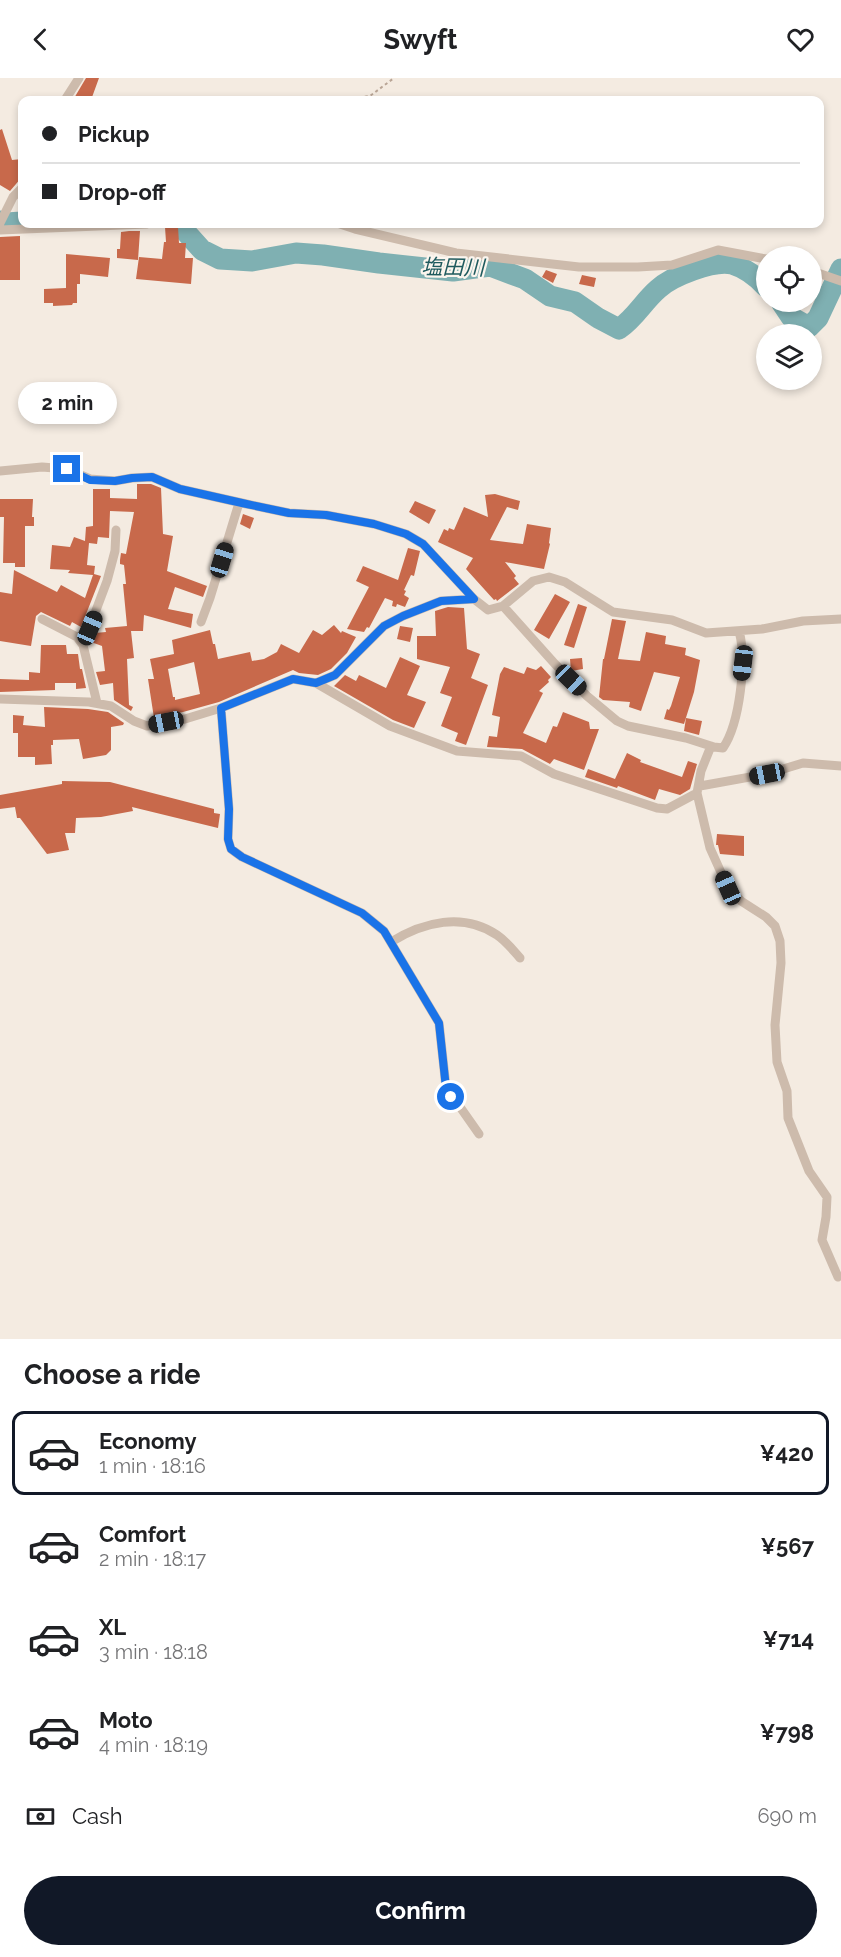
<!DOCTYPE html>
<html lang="en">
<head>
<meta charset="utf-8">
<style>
  :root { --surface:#fff; --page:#f2f2f2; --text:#202124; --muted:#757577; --line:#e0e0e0; --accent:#111827 }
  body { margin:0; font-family:Raleway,"Noto Sans JP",sans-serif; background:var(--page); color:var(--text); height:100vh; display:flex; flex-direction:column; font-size:22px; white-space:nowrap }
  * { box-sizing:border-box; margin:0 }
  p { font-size:20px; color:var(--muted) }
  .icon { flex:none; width:33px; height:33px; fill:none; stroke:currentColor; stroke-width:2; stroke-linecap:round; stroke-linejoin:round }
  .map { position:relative; height:1261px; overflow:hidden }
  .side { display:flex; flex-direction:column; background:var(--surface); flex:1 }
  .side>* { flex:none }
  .top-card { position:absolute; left:18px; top:18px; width:806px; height:132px; border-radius:12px; box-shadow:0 3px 9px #0003; display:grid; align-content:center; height:132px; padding:0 24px; background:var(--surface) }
  .tools { position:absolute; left:756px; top:168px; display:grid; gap:12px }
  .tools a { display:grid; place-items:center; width:66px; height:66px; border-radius:50%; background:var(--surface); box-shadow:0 3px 9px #0003; font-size:30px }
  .end { position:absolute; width:27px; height:27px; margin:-14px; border:8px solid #1a73e8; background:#fff; box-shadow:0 0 0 3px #fff }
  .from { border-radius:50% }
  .bubble { position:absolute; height:42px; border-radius:21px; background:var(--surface); box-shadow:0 3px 9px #0003; font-size:20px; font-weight:700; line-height:42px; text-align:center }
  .car { position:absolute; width:18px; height:36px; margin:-18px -9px; border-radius:8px; box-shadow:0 0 4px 2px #0007; background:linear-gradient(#222 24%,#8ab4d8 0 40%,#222 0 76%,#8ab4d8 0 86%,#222 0) }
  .top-card b { display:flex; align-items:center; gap:21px; height:57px; font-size:22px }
  .top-card b+b { border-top:2px solid var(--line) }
  .top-card i { width:15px; height:15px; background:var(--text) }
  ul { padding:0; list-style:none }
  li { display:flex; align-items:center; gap:18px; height:84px; margin:0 12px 9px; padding:0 12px; border:3px solid transparent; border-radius:12px }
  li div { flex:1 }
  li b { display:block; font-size:22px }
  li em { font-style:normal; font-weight:700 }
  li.selected { border-color:var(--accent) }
  li>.icon { width:54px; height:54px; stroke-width:1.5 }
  h2 { padding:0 24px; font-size:27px; line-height:72px }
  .pay { display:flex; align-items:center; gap:15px; height:66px; padding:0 24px; font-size:22px }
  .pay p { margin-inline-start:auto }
  .primary-button { display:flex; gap:12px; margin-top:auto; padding:12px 24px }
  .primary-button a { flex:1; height:69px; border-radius:36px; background:var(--accent); color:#fff; font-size:24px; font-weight:700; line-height:69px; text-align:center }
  header { display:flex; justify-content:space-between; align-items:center; height:78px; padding:0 24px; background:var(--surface); font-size:27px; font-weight:700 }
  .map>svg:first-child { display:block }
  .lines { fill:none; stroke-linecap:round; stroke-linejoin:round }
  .river { stroke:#7fb0b2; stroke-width:21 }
  .building { fill:#c8694b; fill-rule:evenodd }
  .path { stroke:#b9a596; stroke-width:2; stroke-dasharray:3 3; stroke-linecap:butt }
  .minor { stroke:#cdbbac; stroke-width:9 }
  .route { stroke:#1a73e8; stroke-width:8 }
  .labels { text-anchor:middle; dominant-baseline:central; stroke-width:4.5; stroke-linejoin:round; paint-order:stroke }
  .water-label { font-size:21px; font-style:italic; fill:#1f5a5e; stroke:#fbf5ee }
</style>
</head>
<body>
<header><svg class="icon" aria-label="back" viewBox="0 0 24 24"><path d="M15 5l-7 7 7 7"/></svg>Swyft<svg class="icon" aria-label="heart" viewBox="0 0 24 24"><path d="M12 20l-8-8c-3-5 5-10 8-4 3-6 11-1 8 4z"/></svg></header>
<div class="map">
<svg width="841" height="1261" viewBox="0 0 841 1261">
  <rect width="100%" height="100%" fill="#f4ebe1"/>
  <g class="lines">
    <path class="river" d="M0,143L6,145L22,144
      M182,146L184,152L202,172L220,181L252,183L296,175L323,177L379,185L453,193L490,188L525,201L550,218L575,224L598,240L619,251C636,239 643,224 658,211C672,198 713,182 732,186C745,190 757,199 766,209
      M781,224L791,239L809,249L818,240L841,191"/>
  </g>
  <path class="building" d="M86,0H99L91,22H73Z
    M2,51L12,82L22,81V99L10,113L0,107V52Z
    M165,149H178L179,165H186L185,180H193L191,206L136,201L139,179L162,181L164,164H166Z
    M129,153H140L138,182L117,180V171H120L121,154Z
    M20,158V202H0V159Z
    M66,176L110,180L108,199L80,196V206H77V225H73L72,227L53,228V225H44V211L66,210Z
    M546,192L557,196L553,205L542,199Z
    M582,197L596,200L594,209L579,206Z
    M137,406H151L161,410L163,456L173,458L167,493L207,508L203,519L175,509L168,531L193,536L191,550L144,537L143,553H131L134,580L127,581L129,627L133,629L131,633L114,622L113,605L100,607L96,594L105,593L102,568L91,564L95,555L106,554L105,550L127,548L123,506H126L124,487L120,486V482L121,475L126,476L134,434L110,433L109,460L98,459L97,466L89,465L87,487L95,488L94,496L101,498L81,549L72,544L70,548L41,534L36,538L31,568L0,563V514L12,516L14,492L57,514L61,507L85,520L93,497L68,495L70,492L50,491L52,467L70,469L74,459L85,463L86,449L93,448V411H110V420L137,421Z
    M495,416L520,423L518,432L507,429L490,462L523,466L527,446L551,450L549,465L550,466L544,491L505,484L516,498L514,500L519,506L497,523L496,521L494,522L466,491L473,480L438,464L444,451L448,453L449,450L454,452L464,429L488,439L485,417Z
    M0,421H33L32,439H34V448H25V489H15V485H3L4,439H0Z
    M415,423L436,432L429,446L409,434Z
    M243,436L254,440L250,451L240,446Z
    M408,470L420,473L414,498L411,497L404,512L406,513L404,517L409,520L405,529L397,526L396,529L392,528L393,523L385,520L369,550L367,549L364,554L347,551L369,509L356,503L363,488L398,502Z
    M555,516L570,524L549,561L534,552Z
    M578,526L587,529L574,570L564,567Z
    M448,529L464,530L467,571L480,576L471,600L488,607L466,667L455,663L458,655L441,648L452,619L440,615L450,589L417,581V558H436L435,533Z
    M612,541L626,543L618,581L640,583L646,554L666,558L665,566L686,570L685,577L700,582L694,614L684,646L664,641L667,631L669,632L671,628L680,599L654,594L641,633L629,629L630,624L603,622L599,619L603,581H604Z
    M334,547L341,555L342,553L356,559L347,575L331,591L318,597L299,595L293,592L219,624L183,634L154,640L148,601H154L150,581L174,576L172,562L210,552L213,566H215L218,581L250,574L252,583L264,581L277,574L281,566L299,575L313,552L322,557ZM194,584L200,616L175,622V619H173L168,591Z
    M400,548L413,550L410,564L397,561Z
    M41,567H66L67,576H78L80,591H82L86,610L76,611V605H55V612L0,614V601L29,602V594L40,595Z
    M400,579L420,588L407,617L426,624L414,650L393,642L334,608L345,597L356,603L359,597L386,610Z
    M582,580L583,591L571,593L570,581Z
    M541,588L551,599L548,602L549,604L539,613L543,615L523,655L546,665L553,648L557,649L563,634L589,644L590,651H599L584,692L554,681L550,686L522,671L487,669L489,658L497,659L500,639L492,637L500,596L504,589L524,596L527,589L536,592Z
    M44,629L88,631L108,634L124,645L123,647L111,649V672L106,677L83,681L79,661L53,662V667H51L52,686L35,687V679H18V655H13V637L24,638L23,647L45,649Z
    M686,640L702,643L699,657L684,653Z
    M627,675L641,682L640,684L682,699L688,683L697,686L690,711L680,717L659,711L655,722L618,708L617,710L585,699L588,691L615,701Z
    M62,703L110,704L214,731V735L220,736L218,750L132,729L133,733L101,739L76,740L75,755H65L69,772L47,776L20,740H17L15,729L0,731V717L62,706Z
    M717,756L744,758V778L720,776L718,767H716Z"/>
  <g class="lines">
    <path class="path" d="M341,22L370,18L394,0"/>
    <path class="minor" d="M65,22L79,0
      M0,145L13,119L22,110
      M340,146L355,151L456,175L579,189H638L672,187L718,172L766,181
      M0,152L147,146
      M812,193L841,203
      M0,393L42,389L67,391L90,401L115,403L132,400L152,399L180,411L242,425L289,435L326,437L374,446L406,456L423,466L474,521L488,532L503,528L533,503L549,499L565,504L613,534L672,542L706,555L762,551L803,543L841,541
      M503,528L555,586L587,618L617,643L628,648L686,660L714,669L723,670C740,645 747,582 739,553
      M42,541L77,559L83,567
      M201,544L210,520L239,425
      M316,605L335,597L384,548L403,538L441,523L474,521
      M0,621L89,624L111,628L134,643L147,648L185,641L221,630L293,601L316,605L390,648L457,673L521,678L554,696L657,730L667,731L697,715
      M97,625L83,567L107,503L115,473L116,452
      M221,630L229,731L228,761L231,771L242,779L362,835L384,853L439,945L446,1009L479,1056
      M711,668L701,693L697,715L710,770L728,810L741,823L766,839L775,848L780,863L781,885L775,947L777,984L787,1013L788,1040L809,1093L827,1119L826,1139L822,1162L838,1199
      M700,708L767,696L803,685L841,688
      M391,864C423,844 463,834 497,857C506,863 513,872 520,880"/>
  </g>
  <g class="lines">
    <path class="route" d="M67,391L90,402L115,403L132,400L152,399L180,411L242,425L289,435L326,437L374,446L406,456L423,466L474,521L441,523L403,538L384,548L335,597L316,605L293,601L221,630L229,731L228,761L231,771L242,779L362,835L384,853L439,945L446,1010L451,1019"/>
  </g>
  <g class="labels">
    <g class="water-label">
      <text transform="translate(453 189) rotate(1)">塩田川</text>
    </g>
  </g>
</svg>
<div class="tools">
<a><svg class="icon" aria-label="locate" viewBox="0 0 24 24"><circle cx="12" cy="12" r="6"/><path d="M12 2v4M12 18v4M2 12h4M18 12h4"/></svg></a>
<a><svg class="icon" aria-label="layers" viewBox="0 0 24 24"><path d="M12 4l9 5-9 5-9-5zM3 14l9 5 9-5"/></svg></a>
</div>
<i class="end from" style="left:451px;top:1019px"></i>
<i class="end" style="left:67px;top:391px"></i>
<div class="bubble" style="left:18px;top:304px;width:99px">2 min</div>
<i class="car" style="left:222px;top:482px;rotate:17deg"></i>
<i class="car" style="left:90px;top:550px;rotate:23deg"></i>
<i class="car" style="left:743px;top:585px;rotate:187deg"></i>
<i class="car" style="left:571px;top:602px;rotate:134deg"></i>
<i class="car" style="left:166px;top:644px;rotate:259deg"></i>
<i class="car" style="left:767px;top:696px;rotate:259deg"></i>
<i class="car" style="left:728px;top:810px;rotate:336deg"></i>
<div class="top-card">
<b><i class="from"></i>Pickup</b>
<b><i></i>Drop-off</b>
</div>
</div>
<section class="side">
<h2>Choose a ride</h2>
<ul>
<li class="selected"><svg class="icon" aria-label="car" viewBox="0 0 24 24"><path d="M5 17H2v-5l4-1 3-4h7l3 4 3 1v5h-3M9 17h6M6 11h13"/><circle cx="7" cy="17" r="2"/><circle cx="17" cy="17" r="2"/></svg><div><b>Economy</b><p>1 min · 18:16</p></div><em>¥420</em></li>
<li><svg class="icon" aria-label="car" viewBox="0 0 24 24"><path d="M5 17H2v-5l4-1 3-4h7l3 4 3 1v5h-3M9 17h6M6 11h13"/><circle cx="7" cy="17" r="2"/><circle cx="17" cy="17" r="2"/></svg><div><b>Comfort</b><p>2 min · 18:17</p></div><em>¥567</em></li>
<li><svg class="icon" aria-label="car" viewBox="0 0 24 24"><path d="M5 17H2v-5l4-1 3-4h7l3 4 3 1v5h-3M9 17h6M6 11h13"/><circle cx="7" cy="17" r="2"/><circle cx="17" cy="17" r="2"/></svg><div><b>XL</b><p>3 min · 18:18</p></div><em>¥714</em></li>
<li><svg class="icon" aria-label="car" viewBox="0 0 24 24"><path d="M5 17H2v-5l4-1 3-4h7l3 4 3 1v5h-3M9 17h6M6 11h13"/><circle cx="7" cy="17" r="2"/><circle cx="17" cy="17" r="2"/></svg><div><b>Moto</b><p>4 min · 18:19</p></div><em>¥798</em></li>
</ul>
<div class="pay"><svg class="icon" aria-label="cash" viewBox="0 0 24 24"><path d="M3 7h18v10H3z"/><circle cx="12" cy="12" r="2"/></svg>Cash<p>690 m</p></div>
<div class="primary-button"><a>Confirm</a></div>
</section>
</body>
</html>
